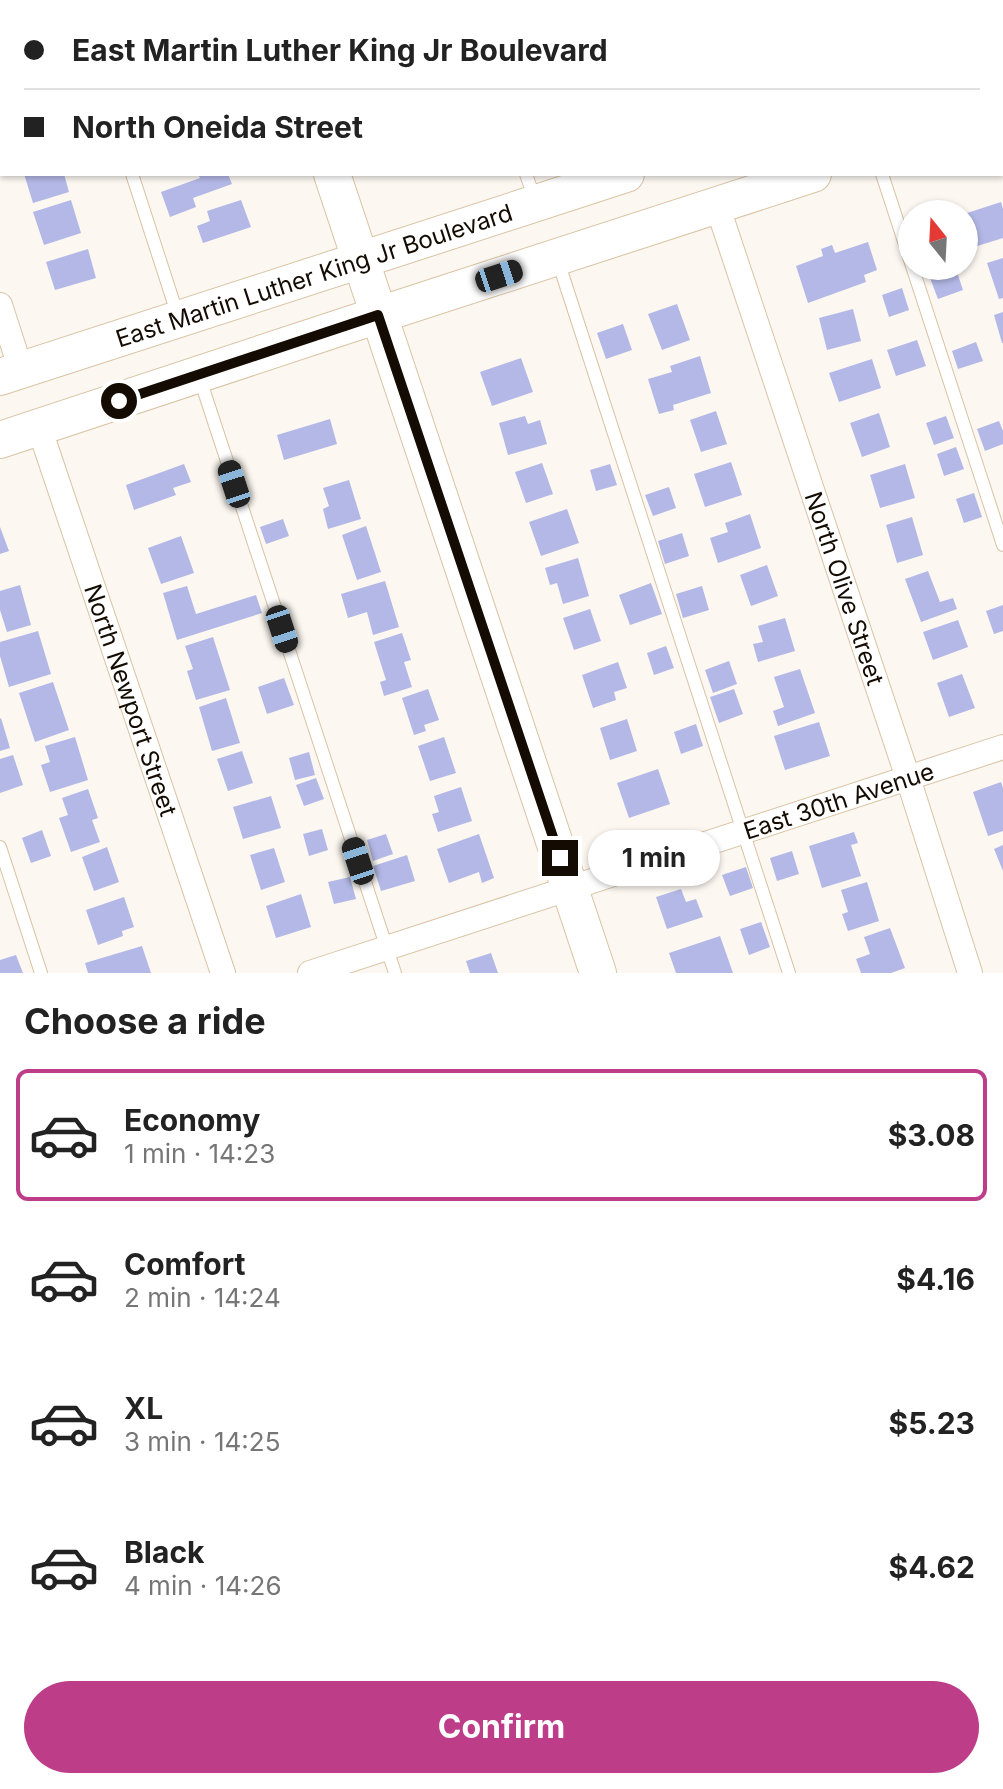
<!DOCTYPE html>
<html lang="en">
<head>
<meta charset="utf-8">
<style>
  :root { --surface:#fff; --page:#f2f2f2; --text:#222; --muted:#767676; --line:#e0e0e0; --accent:#be3d88 }
  body { margin:0; font-family:Inter,sans-serif; background:var(--page); color:var(--text); height:100vh; display:flex; flex-direction:column; font-size:30px; white-space:nowrap }
  * { box-sizing:border-box; margin:0 }
  p { font-size:26px; color:var(--muted) }
  .icon { flex:none; width:44px; height:44px; fill:none; stroke:currentColor; stroke-width:2; stroke-linecap:round; stroke-linejoin:round }
  .map { position:relative; height:973px; overflow:hidden }
  .panel { display:flex; flex-direction:column; background:var(--surface); flex:1 }
  .panel>* { flex:none }
  .guide { position:absolute; left:0px; top:0px; width:1004px; height:176px; box-shadow:0 2px 6px #0004; display:grid; align-content:center; height:176px; padding:0 24px; background:var(--surface) }
  .needle { width:52px; rotate:342deg }
  .controls { position:absolute; left:898px; top:200px; display:grid; gap:16px }
  .controls a { display:grid; place-items:center; width:80px; height:80px; border-radius:50%; background:var(--surface); box-shadow:0 2px 6px #0004; font-size:40px }
  .end { position:absolute; width:36px; height:36px; margin:-18px; border:10px solid #140c03; background:#fff; box-shadow:0 0 0 4px #fff }
  .from { border-radius:50% }
  .bubble { position:absolute; height:56px; border-radius:28px; background:var(--surface); box-shadow:0 2px 6px #0004; font-size:26px; font-weight:700; line-height:56px; text-align:center }
  .car { position:absolute; width:24px; height:48px; margin:-24px -12px; border-radius:10px; box-shadow:0 0 6px 2px #0007; background:linear-gradient(#222 24%,#8ab4d8 0 40%,#222 0 76%,#8ab4d8 0 86%,#222 0) }
  .guide b { display:flex; align-items:center; gap:28px; height:76px; font-size:30px }
  .guide b+b { border-top:2px solid var(--line) }
  .guide i { width:20px; height:20px; background:var(--text) }
  ul { padding:0; list-style:none }
  li { display:flex; align-items:center; gap:24px; height:132px; margin:0 16px 12px; padding:0 8px; border:4px solid transparent; border-radius:12px }
  li div { flex:1 }
  li b { display:block; font-size:30px }
  li em { font-style:normal; font-weight:700 }
  li.on { border-color:var(--accent) }
  li>.icon { width:72px; height:72px; stroke-width:1.5 }
  h2 { padding:0 24px; font-size:36px; line-height:96px }
  .cta { display:flex; gap:16px; margin-top:auto; padding:16px 24px }
  .cta a { flex:1; height:92px; border-radius:48px; background:var(--accent); color:#fff; font-size:32px; font-weight:700; line-height:92px; text-align:center }
  .map>svg:first-child { display:block }
  .building { fill:#b3b8e6 }
  .lines { fill:none; stroke-linecap:round; stroke-linejoin:round }
  .lane-casing { stroke:#d9c3a4; stroke-width:14 }
  .street-casing { stroke:#d9c3a4; stroke-width:26 }
  .secondary-casing { stroke:#d9c3a4; stroke-width:38 }
  .lane { stroke:#fff; stroke-width:12 }
  .street { stroke:#fff; stroke-width:24 }
  .secondary { stroke:#fff; stroke-width:36 }
  .route { stroke:#140c03; stroke-width:10 }
  .labels { text-anchor:middle; dominant-baseline:central; stroke-width:6; stroke-linejoin:round; paint-order:stroke }
  .street-label { font-size:24px; fill:#140c03; stroke:#fff }
</style>
</head>
<body>
<div class="map">
<svg width="1003" height="973" viewBox="0 0 1003 973">
  <rect width="100%" height="100%" fill="#fcf7f1"/>
  <path class="building" d="M24,174H64L69,192L33,203Z
    M198,174H228L232,184L193,198L196,207L170,217L161,192L200,178Z
    M71,200L81,233L44,245L33,212Z
    M241,200L251,227L203,243L197,226L210,221L207,211Z
    M1001,202L1003,209V238L971,248L964,228V214Z
    M868,242L877,270L864,275L866,282L808,303L796,266L823,256L821,249L832,245L835,253Z
    M88,249L96,278L55,290L46,262Z
    M1003,258V298L999,299L987,263Z
    M956,269L963,290L938,299L930,278Z
    M902,288L909,310L889,317L882,295Z
    M677,304L690,340L662,350L648,314Z
    M853,309L861,341L827,350L819,318Z
    M1003,312V343H1002L994,315Z
    M623,324L632,350L606,359L597,333Z
    M917,340L926,366L896,376L887,350Z
    M976,342L983,361L958,369L952,351Z
    M700,356L711,393L673,405L674,410L659,414L648,379L672,372L670,366Z
    M521,358L533,392L492,406L480,372Z
    M872,359L881,388L839,402L829,373Z
    M716,411L727,444L701,452L690,420Z
    M879,413L890,447L862,457L850,423Z
    M525,416L528,424L540,420L547,444L508,455L499,423Z
    M946,416L954,438L934,445L926,423Z
    M330,419L337,444L284,460L277,435Z
    M999,421L1003,431V444L985,451L977,429Z
    M956,447L964,469L944,476L937,454Z
    M731,462L742,495L705,507L694,474Z
    M542,463L553,494L526,503L515,472Z
    M184,464L191,482L173,488L176,495L134,510L126,485Z
    M610,464L617,485L596,491L590,470Z
    M905,464L915,498L880,508L870,475Z
    M349,480L361,519L328,529L323,509L329,506L323,488Z
    M669,487L676,508L653,516L645,495Z
    M974,493L982,517L964,523L956,499Z
    M567,509L579,543L541,556L529,522Z
    M750,514L761,548L718,563L710,538L728,532L725,523Z
    M912,517L923,555L897,563L886,525Z
    M283,519L289,536L266,544L260,527Z
    M366,526L381,572L357,580L342,535Z
    M0,527L9,551L0,554Z
    M682,533L689,556L665,564L658,541Z
    M181,536L194,573L161,584L148,548Z
    M578,558L589,596L563,604L557,583L550,585L545,568Z
    M767,565L778,596L751,606L740,575Z
    M928,571L940,602L953,598L957,609L921,622L905,579Z
    M385,581L399,627L373,635L367,612L348,618L341,594Z
    M651,583L662,614L630,625L619,595Z
    M20,585L31,625L7,632L0,610V591Z
    M187,586L196,614L256,595L262,613L177,640L163,593Z
    M702,586L709,610L683,618L676,594Z
    M1003,605V631L994,634L986,611Z
    M590,609L601,641L574,650L563,618Z
    M785,618L795,651L758,662L753,644L763,642L758,626Z
    M958,620L968,647L933,660L923,632Z
    M38,631L51,674L9,687L0,656V642Z
    M402,633L411,660L404,662L412,687L384,696L380,682L386,680L374,642Z
    M213,637L230,690L196,700L187,671L193,669L185,646Z
    M666,646L674,668L654,675L647,653Z
    M729,661L737,684L713,693L705,670Z
    M618,662L627,688L614,692L616,700L593,708L582,675Z
    M800,669L815,713L778,726L773,711L784,707L774,677Z
    M962,674L975,708L949,717L937,683Z
    M284,678L294,705L267,714L258,687Z
    M53,682L69,730L35,742L19,693Z
    M428,689L439,720L424,725L426,731L414,735L402,698Z
    M734,689L743,714L719,723L710,697Z
    M226,698L240,743L212,751L199,707Z
    M1,718L10,748L0,751V719Z
    M627,719L637,751L610,760L600,728Z
    M819,722L830,756L785,770L774,736Z
    M696,724L703,746L681,754L674,732Z
    M75,737L88,780L50,792L41,765L50,762L45,746Z
    M444,737L456,773L430,781L418,746Z
    M242,751L253,783L228,791L217,759Z
    M309,752L315,775L295,780L289,758Z
    M13,755L23,785L0,793V759Z
    M658,769L670,804L629,818L617,783Z
    M316,778L324,799L304,806L296,785Z
    M1001,782L1003,788V831L988,836L973,792Z
    M461,787L472,821L438,832L432,814L439,812L434,796Z
    M88,789L98,818L92,820L100,842L71,852L59,818L68,815L62,798Z
    M271,796L281,828L243,839L233,807Z
    M322,829L328,850L309,856L303,834Z
    M42,830L51,856L31,863L22,838Z
    M854,832L858,843L851,845L861,876L822,888L809,846Z
    M386,834L393,854L373,861L367,840Z
    M479,834L494,878L482,883L479,872L449,883L437,849Z
    M1003,845V871L994,849Z
    M107,847L119,882L94,891L82,857Z
    M274,848L285,882L261,890L250,855Z
    M792,851L799,874L777,881L770,858Z
    M407,855L415,881L381,891L373,866Z
    M746,867L753,888L730,896L722,875Z
    M350,877L356,899L334,904L328,882Z
    M867,882L879,921L848,931L842,914L848,912L841,890Z
    M681,889L686,902L696,899L703,917L667,929L656,897Z
    M301,894L311,927L276,938L266,906Z
    M124,897L134,927L122,931L123,936L98,945L86,910Z
    M761,922L770,947L749,955L740,929Z
    M890,928L905,968L891,973H861L856,959L870,954L864,937Z
    M720,936L733,973H676L669,953Z
    M142,946L151,973H88L85,963Z
    M491,953L498,973H470L466,961Z
    M16,955L23,973H0V960Z"/>
  <g class="lines">
    <defs>
      <path id="lane" d="M75,0V2
        M468,0L469,2
        M825,0V2
        M132,174L178,316
        M526,174L535,200
        M882,174L1003,545
        M558,261L789,973
        M200,379L395,973
        M0,847L41,973"/>
      <g id="street">
        <path d="M650,0V2"/>
        <path d="M1003,0V1"/>
        <path id="s1" d="M717,205L908,778L970,973"/>
        <path d="M0,305L21,370"/>
        <path id="s2" d="M39,427L223,973"/>
        <path id="s3" d="M310,973L1003,747"/>
      </g>
      <g id="secondary">
        <path d="M275,0V2"/>
        <path d="M1002,53H1003"/>
        <path d="M1002,113H1003"/>
        <path d="M332,174L598,973"/>
        <path id="s4" d="M0,377L626,174"/>
        <path d="M0,440L348,325L813,174"/>
      </g>
    </defs>
    <use href="#lane" class="lane-casing"/>
    <use href="#street" class="street-casing"/>
    <use href="#secondary" class="secondary-casing"/>
    <use href="#lane" class="lane"/>
    <use href="#street" class="street"/>
    <use href="#secondary" class="secondary"/>
  </g>
  <g class="lines">
    <path class="route" d="M119,401L378,315L560,858"/>
  </g>
  <g class="labels">
    <g class="street-label">
      <text stroke="none"><textPath href="#s4" startOffset="330">East Martin Luther King Jr Boulevard</textPath></text>
      <text stroke="none"><textPath href="#s1" startOffset="404">North Olive Street</textPath></text>
      <text stroke="none"><textPath href="#s2" startOffset="288">North Newport Street</textPath></text>
      <text stroke="none"><textPath href="#s3" startOffset="556">East 30th Avenue</textPath></text>
    </g>
  </g>
</svg>
<div class="controls">
<a><svg class="needle" viewBox="-14 -14 28 28"><path d="M0-13l5 13h-10z" fill="#e53935"/><path d="M0 13l5-13h-10z" fill="#767676"/></svg></a>
</div>
<i class="end from" style="left:119px;top:401px"></i>
<i class="end" style="left:560px;top:858px"></i>
<div class="bubble" style="left:588px;top:830px;width:132px">1 min</div>
<i class="car" style="left:499px;top:276px;rotate:72deg"></i>
<i class="car" style="left:234px;top:484px;rotate:342deg"></i>
<i class="car" style="left:282px;top:629px;rotate:162deg"></i>
<i class="car" style="left:358px;top:861px;rotate:342deg"></i>
<div class="guide">
<b><i class="from"></i>East Martin Luther King Jr Boulevard</b>
<b><i></i>North Oneida Street</b>
</div>
</div>
<section class="panel">
<h2>Choose a ride</h2>
<ul>
<li class="on"><svg class="icon" aria-label="car" viewBox="0 0 24 24"><path d="M5 17H2v-5l4-1 3-4h7l3 4 3 1v5h-3M9 17h6M6 11h13"/><circle cx="7" cy="17" r="2"/><circle cx="17" cy="17" r="2"/></svg><div><b>Economy</b><p>1 min · 14:23</p></div><em>$3.08</em></li>
<li><svg class="icon" aria-label="car" viewBox="0 0 24 24"><path d="M5 17H2v-5l4-1 3-4h7l3 4 3 1v5h-3M9 17h6M6 11h13"/><circle cx="7" cy="17" r="2"/><circle cx="17" cy="17" r="2"/></svg><div><b>Comfort</b><p>2 min · 14:24</p></div><em>$4.16</em></li>
<li><svg class="icon" aria-label="car" viewBox="0 0 24 24"><path d="M5 17H2v-5l4-1 3-4h7l3 4 3 1v5h-3M9 17h6M6 11h13"/><circle cx="7" cy="17" r="2"/><circle cx="17" cy="17" r="2"/></svg><div><b>XL</b><p>3 min · 14:25</p></div><em>$5.23</em></li>
<li><svg class="icon" aria-label="car" viewBox="0 0 24 24"><path d="M5 17H2v-5l4-1 3-4h7l3 4 3 1v5h-3M9 17h6M6 11h13"/><circle cx="7" cy="17" r="2"/><circle cx="17" cy="17" r="2"/></svg><div><b>Black</b><p>4 min · 14:26</p></div><em>$4.62</em></li>
</ul>
<div class="cta"><a>Confirm</a></div>
</section>
</body>
</html>
